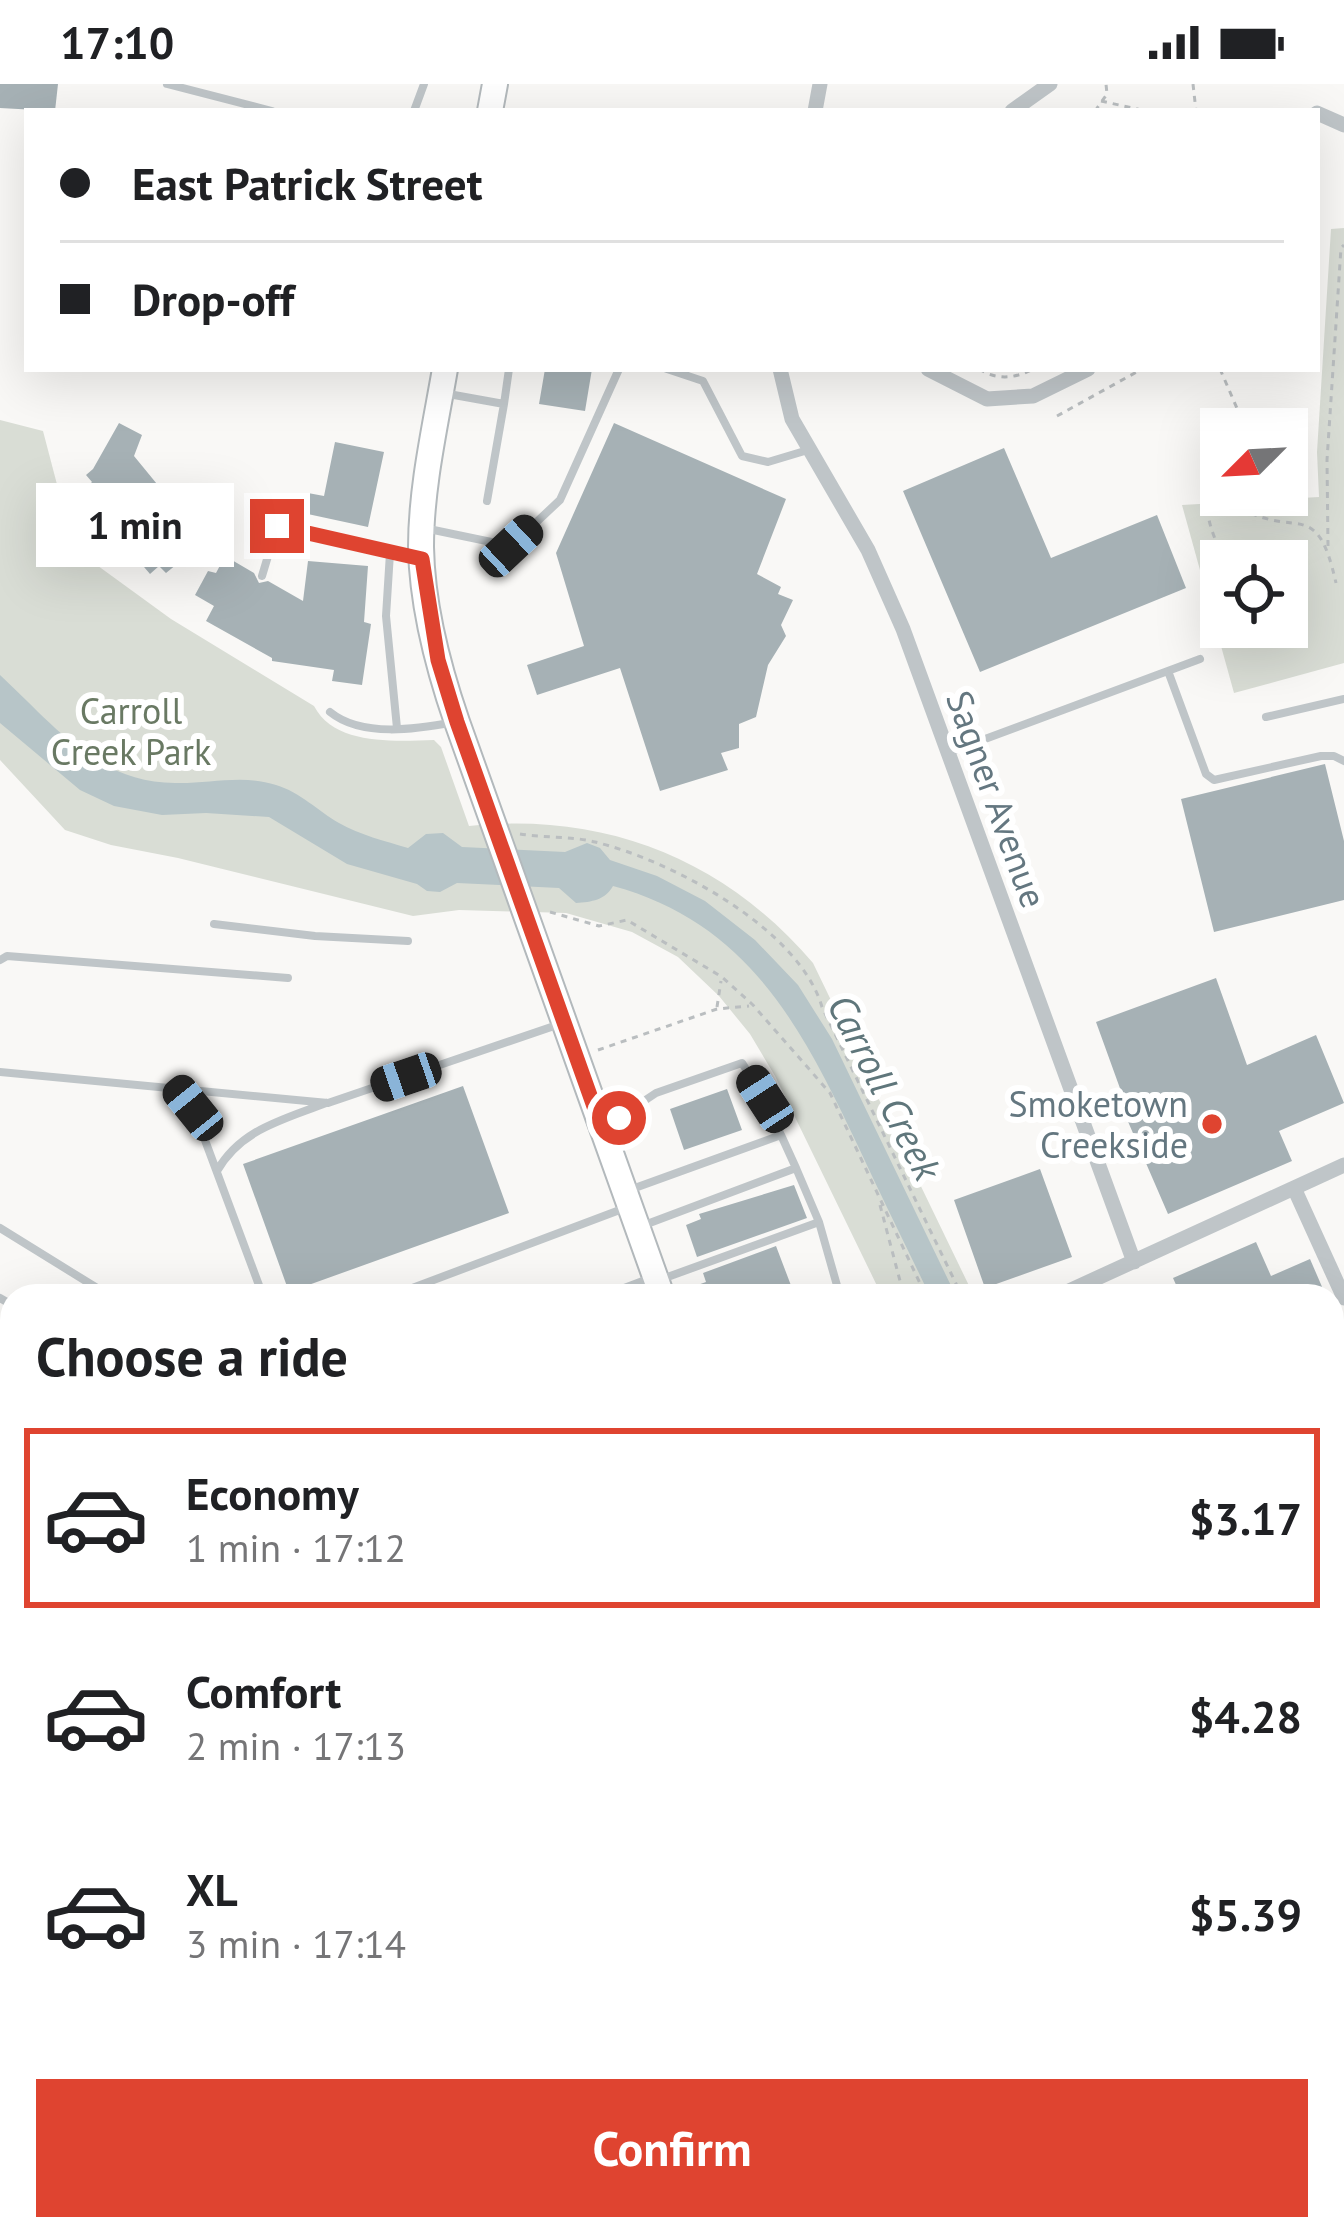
<!DOCTYPE html>
<html lang="en">
<head>
<meta charset="utf-8">
<style>
  :root { --surface:#fff; --page:#f2f2f2; --text:#202124; --muted:#757577; --line:#e0e0e0; --accent:#df4430 }
  body { margin:0; font-family:"PT Sans",sans-serif; background:var(--page); color:var(--text); height:100vh; display:flex; flex-direction:column; font-size:45px; white-space:nowrap }
  * { box-sizing:border-box; margin:0 }
  p { font-size:39px; color:var(--muted) }
  .icon { flex:none; width:66px; height:66px; fill:none; stroke:currentColor; stroke-width:2; stroke-linecap:round; stroke-linejoin:round }
  .map { position:relative; flex:1; overflow:hidden }
  .details { position:absolute; left:0px; top:1200px; width:1344px; height:957px; display:flex; flex-direction:column; background:var(--surface); border-radius:36px 36px 0 0; box-shadow:0 12px 48px #0002 }
  .details>* { flex:none }
  .hud { position:absolute; left:24px; top:24px; width:1296px; height:264px; border-radius:0px; box-shadow:0 12px 48px #0002; display:grid; align-content:center; height:264px; padding:0 36px; background:var(--surface) }
  .needle { width:78px; rotate:246deg }
  .controls { position:absolute; left:1200px; top:324px; display:grid; gap:24px }
  .controls a { display:grid; place-items:center; width:108px; height:108px; border-radius:0px; background:var(--surface); box-shadow:0 12px 48px #0002; font-size:60px }
  .end { position:absolute; width:54px; height:54px; margin:-27px; border:15px solid #df4430; background:#fff; box-shadow:0 0 0 6px #fff }
  .from { border-radius:50% }
  .bubble { position:absolute; height:84px; border-radius:0px; background:var(--surface); box-shadow:0 12px 48px #0002; font-size:39px; font-weight:700; line-height:84px; text-align:center }
  .car { position:absolute; width:36px; height:72px; margin:-36px -18px; border-radius:15px; box-shadow:0 0 9px 3px #0007; background:linear-gradient(#222 24%,#8ab4d8 0 40%,#222 0 76%,#8ab4d8 0 86%,#222 0) }
  .hud b { display:flex; align-items:center; gap:42px; height:114px; font-size:45px }
  .hud b+b { border-top:3px solid var(--line) }
  .hud i { width:30px; height:30px; background:var(--text) }
  ul { padding:0; list-style:none }
  li { display:flex; align-items:center; gap:36px; height:180px; margin:0 24px 18px; padding:0 12px; border:6px solid transparent; border-radius:0px }
  li div { flex:1 }
  li b { display:block; font-size:45px }
  li em { font-style:normal; font-weight:700 }
  li.current { border-color:var(--accent) }
  li>.icon { width:108px; height:108px; stroke-width:1.5 }
  h2 { padding:0 36px; font-size:54px; line-height:144px }
  .button { display:flex; gap:24px; margin-top:auto; padding:24px 36px }
  .button a { flex:1; height:138px; border-radius:0px; background:var(--accent); color:#fff; font-size:48px; font-weight:700; line-height:138px; text-align:center }
  .status { display:flex; justify-content:space-between; align-items:center; height:84px; padding:0 60px; background:var(--surface); direction:ltr }
  .status svg { height:33px; fill:currentColor }
  .map>svg:first-child { display:block }
  .green { fill:#d9ddd5; fill-rule:evenodd }
  .water { fill:#b7c5c8 }
  .building { fill:#a6b1b5 }
  .lines { fill:none; stroke-linecap:round; stroke-linejoin:round }
  .secondary-casing { stroke:#b2b9bc; stroke-width:26 }
  .primary-casing { stroke:#b3b9bc; stroke-width:28 }
  .path { stroke:#babec0; stroke-width:3; stroke-dasharray:6 6; stroke-linecap:butt }
  .service { stroke:#bfc5c8; stroke-width:8 }
  .pedestrian { stroke:#bfc5c8; stroke-width:12 }
  .minor { stroke:#bfc5c8; stroke-width:15 }
  .tertiary { stroke:#bfc5c8; stroke-width:18 }
  .secondary { stroke:#fff; stroke-width:21 }
  .primary { stroke:#fff; stroke-width:24 }
  .rail-casing { stroke:#9fa8ac; stroke-width:10 }
  .rail { stroke:#fff; stroke-width:6; stroke-dasharray:18; stroke-linecap:butt }
  .route { stroke:#df4430; stroke-width:15 }
  .poi-dot { fill:#df4430; stroke:#fff; stroke-width:4.5 }
  .labels { text-anchor:middle; dominant-baseline:central; stroke-width:12; stroke-linejoin:round; paint-order:stroke }
  .park-label { font-size:36px; fill:#697963; stroke:#fff }
  .street-label { font-size:36px; fill:#647780; stroke:#fff }
  .poi-label { font-size:36px; fill:#647780; stroke:#fff; text-anchor:end }
  .water-label { font-size:39px; font-style:italic; fill:#5f767b; stroke:#fff }
</style>
</head>
<body>
<div class="status"><b>17:10</b><svg viewBox="0 0 49 12"><path d="M0 12V9h3v3zM5 12V6h3v6zM10 12V3h3v9zM15 12V0h3v12zM26 1h20v11H26zM47 4h2v5h-2z"/></svg></div>
<div class="map">
<svg width="1344" height="2156" viewBox="0 0 1344 2156">
  <rect width="100%" height="100%" fill="#f9f8f6"/>
  <path class="green" d="M1344,144V579L1234,609L1182,421L1319,413L1317,368L1331,145ZM1221,477H1287V543H1221Z
    M0,336L43,347L70,450L94,479L171,535L314,622C335,662 395,657 434,656L441,663L469,742C605,728 724,775 813,879L974,1212H882L775,992L750,950L719,912L678,873L632,848L566,829L459,826L413,832L178,774L111,761L65,746L0,676Z
    M1332,1754L1344,1777V2044L1332,2013Z"/>
  <path class="water" d="M0,591C52,639 97,699 175,699C208,700 243,690 276,701C300,708 318,727 339,739C360,751 385,757 408,764L426,750L443,749L462,763L565,768L587,759L600,764L610,776L657,792L705,817L755,856L798,901L832,955L956,1212H930C906,1162 881,1112 858,1062C802,944 749,839 613,802C605,816 592,818 576,819L559,804L457,799L440,808L427,807L417,800L347,780L269,733L206,729L162,731L114,722L80,706L0,639Z"/>
  <path class="building" d="M0,0H58L55,27L0,24Z
    M545,285H592L585,327L539,320Z
    M119,339L142,351L134,372L193,444L180,456L184,463L177,469L182,476L166,489L159,482L150,490L81,409L92,398L86,391L93,385Z
    M614,339L786,415L757,490L781,503L778,510L793,516L781,541L786,552L768,581L756,633L739,640V664L721,669L728,686L660,707L620,584L537,611L527,581L584,562L556,469Z
    M335,358L384,368L368,443L303,429L308,409L324,412Z
    M1004,364L1051,474L1157,431L1186,504L980,588L903,407Z
    M225,472L254,489L259,499L268,497L303,517L308,477L368,482L364,538L371,540L362,601L332,597L334,586L272,577V574L206,537L214,522L195,511L208,487L216,489Z
    M1325,680L1344,757V816L1214,848L1181,715Z
    M1216,894L1247,981L1316,951L1344,1019L1279,1047L1292,1077L1168,1130L1126,1033L1130,1032L1096,938Z
    M463,1002L509,1129L289,1208L243,1080Z
    M727,1005L742,1046L684,1066L670,1025Z
    M1040,1085L1072,1173L985,1204L954,1116Z
    M794,1101L807,1134L697,1173L686,1141L701,1135L699,1130Z
    M1256,1158L1271,1192L1310,1175L1326,1212H1181L1173,1194Z
    M776,1162L795,1212H678V1208L706,1198L703,1189Z"/>
  <g class="lines">
    <defs>
      <path id="secondary" d="M0,1635L12,1642
        M0,2114L12,2110"/>
      <path id="primary" d="M490,27L495,0
        M445,285C435,343 421,404 421,463C422,522 438,583 457,638L662,1212
        M1332,1727L1344,1725
        M1332,1752L1344,1748
        M988,2145L992,2156"/>
    </defs>
    <use href="#secondary" class="secondary-casing"/>
    <use href="#primary" class="primary-casing"/>
    <path class="path" d="M1193,0L1196,27
      M1101,17L1146,27
      M1095,27L1107,10L1106,0
      M979,285C996,296 1015,295 1033,285
      M1220,285L1246,345
      M1057,332L1142,285
      M1238,411L1244,426C1299,454 1317,414 1336,499
      M1328,462L1327,376L1341,164L1344,161
      M1219,465C1207,435 1201,420 1221,392
      M520,750C544,754 572,752 595,758C670,776 799,844 822,923L962,1212
      M550,828L599,842L627,836L722,893L753,921L830,1009L926,1212
      M717,923L721,897
      M598,966L717,925L749,922
      M880,1121L904,1212
      M1332,1807L1344,1830"/>
    <path class="service" d="M167,0L272,27
      M414,27L424,0
      M667,285L703,297L742,372L768,378L808,366
      M443,309L504,320L487,417
      M504,320L509,285
      M424,444L511,462L560,416L619,285
      M390,469L386,532L397,644
      M262,492L277,442L414,474
      M1168,587L1206,690L1214,696L1321,672H1334L1344,677
      M330,628C362,654 417,645 455,638
      M1266,633L1344,615
      M950,668L1200,575
      M214,840L315,852L408,857
      M0,876L7,872L288,894
      M0,988L328,1019L563,939
      M178,1004L193,1024L263,1212
      M605,1043L656,1009L742,979L765,1015L781,1051L632,1105
      M781,1051L796,1084
      M217,1087C241,1045 283,1036 326,1019
      M819,1138L840,1212
      M639,1143L796,1084L819,1138L662,1195
      M0,1144L110,1212
      M391,1212L625,1124
      M603,1212L648,1195
      M0,1214L12,1221
      M0,1285L12,1292
      M0,1373L12,1352
      M789,2145L793,2156"/>
    <path class="pedestrian" d="M1332,1934L1344,1962"/>
    <path class="minor" d="M815,27L820,0
      M1012,27L1050,0
      M1317,29L1344,41
      M780,285L792,335L868,466L903,545L1134,1178
      M928,285L987,315L1033,312L1088,285
      M1294,1104L1344,1214
      M1058,1212L1344,1081
      M1332,1451L1344,1446
      M0,1744L12,1779
      M138,2145L142,2156"/>
    <path class="tertiary" d="M577,2145L581,2156"/>
    <use href="#secondary" class="secondary"/>
    <use href="#primary" class="primary"/>
    <defs>
      <path id="rail" d="M1332,1665L1344,1658"/>
    </defs>
    <use href="#rail" class="rail-casing"/>
    <use href="#rail" class="rail"/>
  </g>
  <g class="lines">
    <path class="route" d="M277,442L422,475L438,576L457,638L602,1045L619,1034"/>
  </g>
  <circle class="poi-dot" cx="1212" cy="1040" r="12"/>
  <g class="labels">
    <g class="park-label">
      <text x="131" y="626">Carroll<tspan x="131" dy="41">Creek Park</tspan></text>
    </g>
    <g class="street-label">
      <text transform="translate(997 715) rotate(70)">Sagner Avenue</text>
    </g>
    <g class="poi-label">
      <text x="1188" y="1019">Smoketown<tspan x="1188" dy="41">Creekside</tspan></text>
    </g>
    <g class="water-label">
      <text transform="translate(885 1003) rotate(63)">Carroll Creek</text>
    </g>
  </g>
</svg>
<div class="controls">
<a><svg class="needle" viewBox="-14 -14 28 28"><path d="M0-13l5 13h-10z" fill="#e53935"/><path d="M0 13l5-13h-10z" fill="#757577"/></svg></a>
<a><svg class="icon" aria-label="locate" viewBox="0 0 24 24"><circle cx="12" cy="12" r="6"/><path d="M12 2v4M12 18v4M2 12h4M18 12h4"/></svg></a>
</div>
<i class="end from" style="left:619px;top:1034px"></i>
<i class="end" style="left:277px;top:442px"></i>
<div class="bubble" style="left:36px;top:399px;width:198px">1 min</div>
<i class="car" style="left:511px;top:462px;rotate:47deg"></i>
<i class="car" style="left:406px;top:993px;rotate:251deg"></i>
<i class="car" style="left:765px;top:1015px;rotate:327deg"></i>
<i class="car" style="left:193px;top:1024px;rotate:321deg"></i>
<div class="hud">
<b><i class="from"></i>East Patrick Street</b>
<b><i></i>Drop-off</b>
</div>
<section class="details">
<h2>Choose a ride</h2>
<ul>
<li class="current"><svg class="icon" aria-label="car" viewBox="0 0 24 24"><path d="M5 17H2v-5l4-1 3-4h7l3 4 3 1v5h-3M9 17h6M6 11h13"/><circle cx="7" cy="17" r="2"/><circle cx="17" cy="17" r="2"/></svg><div><b>Economy</b><p>1 min · 17:12</p></div><em>$3.17</em></li>
<li><svg class="icon" aria-label="car" viewBox="0 0 24 24"><path d="M5 17H2v-5l4-1 3-4h7l3 4 3 1v5h-3M9 17h6M6 11h13"/><circle cx="7" cy="17" r="2"/><circle cx="17" cy="17" r="2"/></svg><div><b>Comfort</b><p>2 min · 17:13</p></div><em>$4.28</em></li>
<li><svg class="icon" aria-label="car" viewBox="0 0 24 24"><path d="M5 17H2v-5l4-1 3-4h7l3 4 3 1v5h-3M9 17h6M6 11h13"/><circle cx="7" cy="17" r="2"/><circle cx="17" cy="17" r="2"/></svg><div><b>XL</b><p>3 min · 17:14</p></div><em>$5.39</em></li>
</ul>
<div class="button"><a>Confirm</a></div>
</section>
</div>
</body>
</html>
